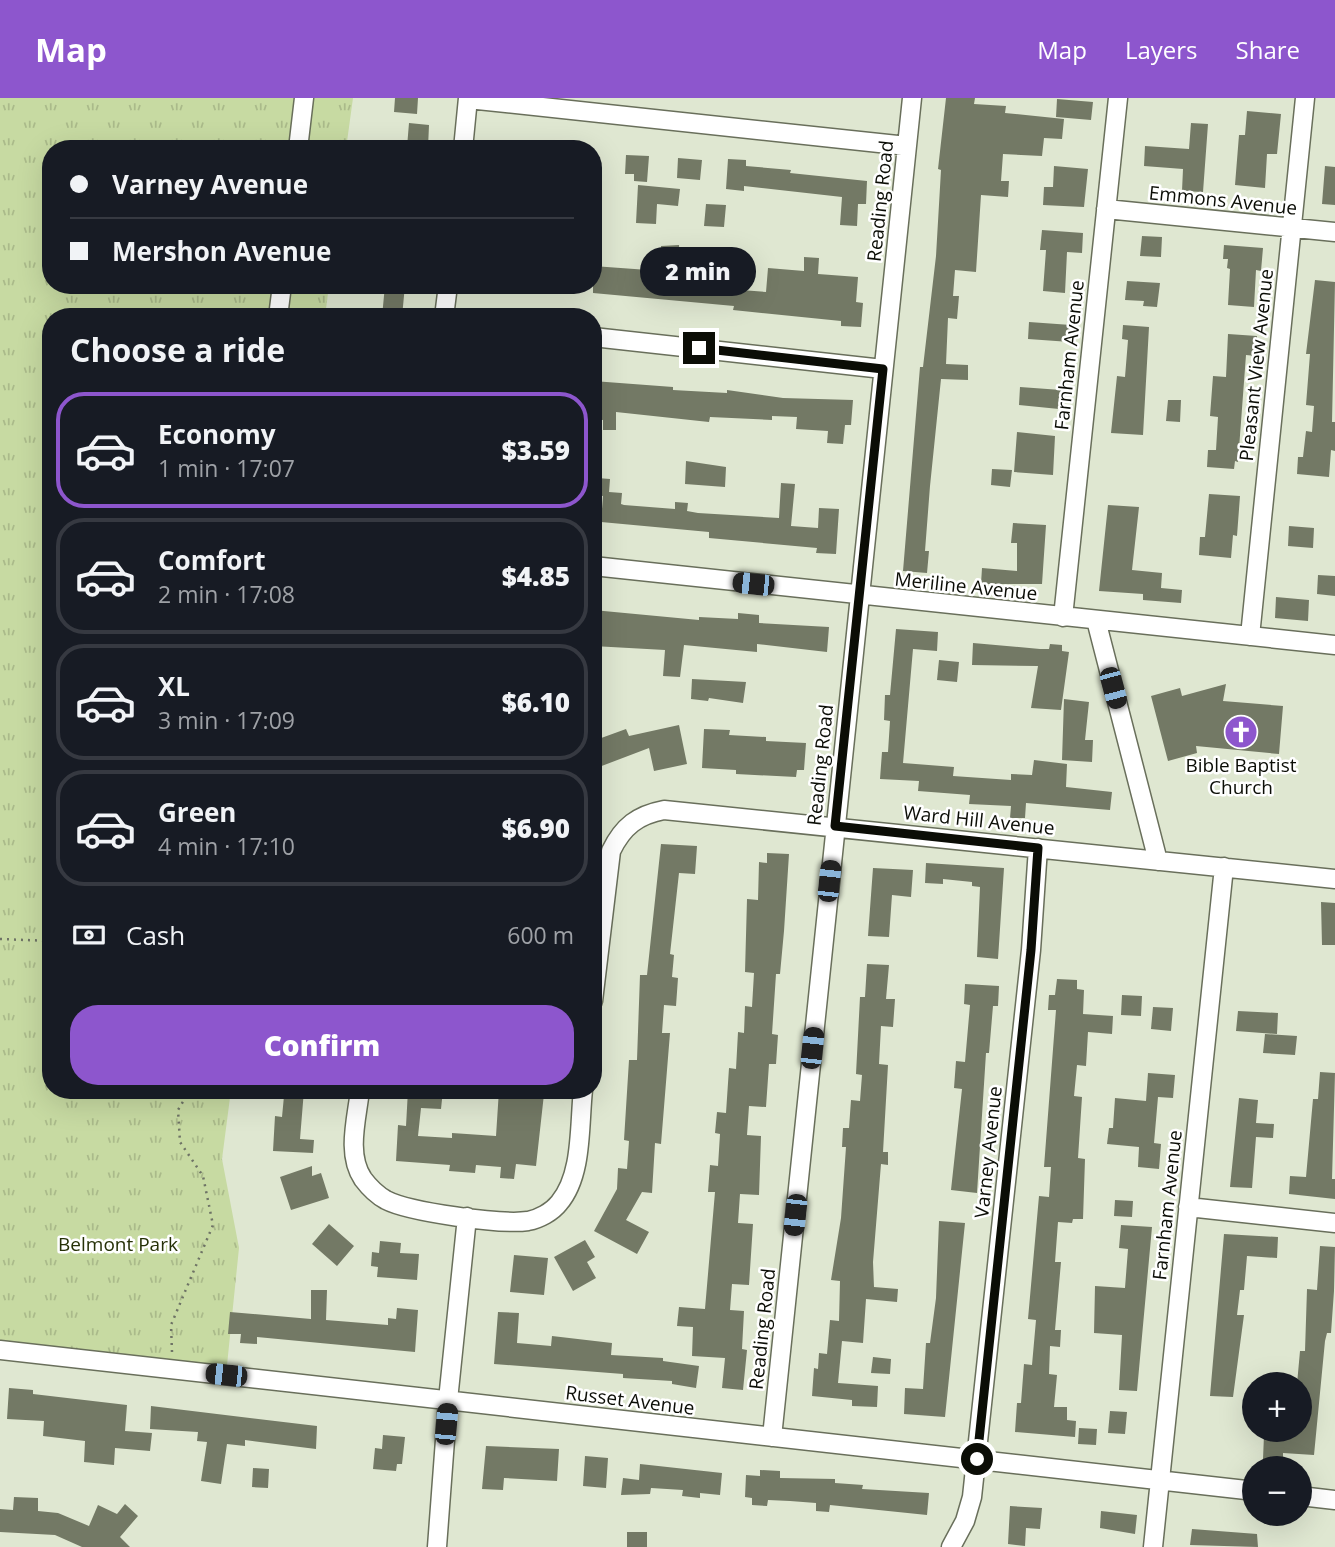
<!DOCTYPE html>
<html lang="en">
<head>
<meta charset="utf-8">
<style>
  :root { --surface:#171b24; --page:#20242c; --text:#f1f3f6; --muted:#9ea1a6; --line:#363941; --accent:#8d56cd }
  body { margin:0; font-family:"Open Sans",sans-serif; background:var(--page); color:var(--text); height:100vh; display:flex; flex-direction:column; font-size:26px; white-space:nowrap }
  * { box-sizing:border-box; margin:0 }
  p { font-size:23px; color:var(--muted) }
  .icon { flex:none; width:38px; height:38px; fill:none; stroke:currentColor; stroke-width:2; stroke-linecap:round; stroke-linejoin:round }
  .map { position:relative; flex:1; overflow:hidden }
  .panel { position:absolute; left:42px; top:210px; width:560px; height:791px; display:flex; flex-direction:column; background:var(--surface); border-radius:28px; box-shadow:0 7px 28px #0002 }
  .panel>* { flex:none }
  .guide { position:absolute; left:42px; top:42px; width:560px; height:154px; border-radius:28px; box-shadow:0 7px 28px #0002; display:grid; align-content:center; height:154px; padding:0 28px; background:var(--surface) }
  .buttons { position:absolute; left:1242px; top:1274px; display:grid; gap:14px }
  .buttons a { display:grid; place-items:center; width:70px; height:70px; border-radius:50%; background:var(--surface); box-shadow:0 7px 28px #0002; font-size:35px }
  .end { position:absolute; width:32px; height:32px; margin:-16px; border:9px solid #0b0d06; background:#fff; box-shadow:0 0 0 4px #fff }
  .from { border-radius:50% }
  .bubble { position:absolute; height:49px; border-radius:24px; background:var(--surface); box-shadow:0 7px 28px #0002; font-size:23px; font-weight:800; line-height:49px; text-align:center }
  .car { position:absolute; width:21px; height:42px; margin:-21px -10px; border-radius:9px; box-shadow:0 0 5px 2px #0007; background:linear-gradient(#222 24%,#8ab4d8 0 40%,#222 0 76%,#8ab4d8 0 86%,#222 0) }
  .guide b { display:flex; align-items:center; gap:24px; height:66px; font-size:26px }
  .guide b+b { border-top:2px solid var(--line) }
  .guide i { width:18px; height:18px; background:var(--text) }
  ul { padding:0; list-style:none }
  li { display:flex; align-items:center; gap:21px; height:116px; margin:0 14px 10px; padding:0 14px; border:4px solid var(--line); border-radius:28px }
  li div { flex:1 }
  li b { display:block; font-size:26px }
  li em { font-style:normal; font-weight:800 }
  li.selected { border-color:var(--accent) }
  li>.icon { width:63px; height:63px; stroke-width:1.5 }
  h2 { padding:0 28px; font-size:32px; line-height:84px }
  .pay { display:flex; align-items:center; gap:18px; height:77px; padding:0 28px; font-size:26px }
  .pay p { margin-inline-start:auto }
  .cta { display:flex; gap:14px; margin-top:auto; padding:14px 28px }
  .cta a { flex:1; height:80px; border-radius:28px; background:var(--accent); color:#fff; font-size:28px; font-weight:800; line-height:80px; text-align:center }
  header { display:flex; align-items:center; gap:42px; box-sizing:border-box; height:98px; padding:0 35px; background:var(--accent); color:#fff }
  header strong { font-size:33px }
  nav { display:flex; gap:38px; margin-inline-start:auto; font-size:24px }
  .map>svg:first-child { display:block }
  .park { fill:url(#park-tufts) }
  .building { fill:#737965 }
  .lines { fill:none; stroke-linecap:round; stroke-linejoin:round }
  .minor-casing { stroke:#696f5b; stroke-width:21 }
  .path { stroke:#6e7365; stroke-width:2.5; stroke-dasharray:2 5; stroke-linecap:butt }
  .minor { stroke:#fff; stroke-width:18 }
  .route { stroke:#0b0d06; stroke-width:9 }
  .labels { text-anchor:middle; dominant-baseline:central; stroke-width:5; stroke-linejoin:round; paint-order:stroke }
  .street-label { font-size:19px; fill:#0b0d06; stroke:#fff }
  .poi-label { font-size:19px; fill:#0b0d06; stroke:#fff }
  .park-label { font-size:19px; fill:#263107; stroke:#fff }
</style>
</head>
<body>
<header>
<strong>Map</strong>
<nav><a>Map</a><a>Layers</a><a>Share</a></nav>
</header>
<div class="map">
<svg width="1335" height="1449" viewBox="0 0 1335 1449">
  <defs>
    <pattern id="park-tufts" width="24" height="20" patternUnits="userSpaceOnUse" patternTransform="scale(1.75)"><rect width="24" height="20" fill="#c7daa2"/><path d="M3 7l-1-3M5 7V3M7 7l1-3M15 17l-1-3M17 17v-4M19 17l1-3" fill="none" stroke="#aaba8a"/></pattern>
  </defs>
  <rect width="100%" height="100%" fill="#dfe7d1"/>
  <path class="park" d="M0,0H353L346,51H51V187H329L325,219H51V992H231L222,1061L239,1150L226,1277L0,1252Z"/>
  <path class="building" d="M395,0H418L417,16L394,14Z
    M946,0H975L974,6L1006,8L1005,15L1064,21L1062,41L1044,40L1042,58L1003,56L1001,83H1009L1008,99L981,97L976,174L955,172L953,198H959L957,221L948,220L946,266L968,267V282L941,281L930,388L925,453H929L927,475L903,473L920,269H923L936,158L941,72L938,71Z
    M1057,1L1093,4L1091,22L1056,19Z
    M1247,13L1281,16L1277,56H1267L1265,90L1235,87L1239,37H1245Z
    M409,25L429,27L428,50L407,49Z
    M1191,25L1208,26L1203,94L1182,93L1183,71L1144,68L1145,48L1189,51Z
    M626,57L649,58L647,84L634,83V76H625Z
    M678,60L702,62L700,82L677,80Z
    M728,61L746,62V68L791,72L790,75L867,83L866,106H858L857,128L840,127L842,99L744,88V93L726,91Z
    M1054,68L1088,71L1084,109L1043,107L1044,89H1053Z
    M1325,68L1335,69V107L1322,106Z
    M638,87L680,91L678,108L657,106L656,126L636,125Z
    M706,106L726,107L724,129L704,128Z
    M1042,132L1083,135L1082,155L1067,154L1065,195L1043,193L1046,152H1040Z
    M1142,138L1162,139L1161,159L1140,158Z
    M679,147L680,165L742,171L741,192L766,194L768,170L804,173V159L819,160L818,176L858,179L856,204L863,205L861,229L841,228V223L733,212L734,208L593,195V168L662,173L661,148Z
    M1224,147L1263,150L1261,173L1256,172L1254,209L1228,207L1230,171L1227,170L1228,161H1223Z
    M1315,182L1335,184L1332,324H1335V353L1331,352L1329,379L1297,376L1298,359H1303L1306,333L1312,334L1314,308L1306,307L1310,256H1306Z
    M1127,183L1160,185L1157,209L1143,208L1144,203L1125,202Z
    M385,187H405L402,219H382Z
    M1029,224L1071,227L1070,244L1028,241Z
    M1123,227L1149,229L1143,337L1111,335L1117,278L1125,279L1128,242L1122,241Z
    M1228,236L1257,238L1256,258L1246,257L1238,364L1235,363L1234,371L1207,369L1208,352H1216L1218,319L1210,318L1213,278L1226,279Z
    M593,283L673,289V292L727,295V292L783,300L853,302L851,327H845L843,346L827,345L828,333L796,331L797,319L772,318V322L710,319L709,324L616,314V332H603V322L593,321Z
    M1020,289L1061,292L1059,311L1019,307Z
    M1168,302H1181L1180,324L1166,323Z
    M1017,334L1055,338L1053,377L1014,374Z
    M686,363L726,369L725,389L685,386Z
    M992,371L1012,372L1010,389L991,387Z
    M597,380L610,381L609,394L622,395L621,406L624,407L675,411V404L688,405L687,413L698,415L779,420L781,385L795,386L791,428L818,430L819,410L839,411L836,456L816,455L817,450L709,440V434L601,424L603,398L595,397Z
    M1209,396L1240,398L1237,438L1233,437L1231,460L1199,457L1200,439H1205Z
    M1108,407L1139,409L1132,472L1162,475L1161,490L1182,492L1181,505L1143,502V496L1099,493Z
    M1013,425L1046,427L1042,486H981L982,470L1017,473V445H1011Z
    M1289,428L1314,430L1313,450L1288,448Z
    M1318,477L1335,478V498L1317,496Z
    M1276,499L1309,502L1308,523L1275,520Z
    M593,512L699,522V519L738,521V515L759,517V525L829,529L827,554L757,546V554L684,547L680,579L663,578L665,552L593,548Z
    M896,531L938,534L937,553L913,551L903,665L954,669L953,678L1011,682V676L1032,677L1034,662L1067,666L1066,689L1112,694L1110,712L1026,705L1025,720H1010L1011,708L969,706L970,697L918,693L919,683L880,681L882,654H888L890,623L884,622L885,597H890Z
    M973,545L1040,551H1049L1050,546L1062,547V553L1069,554L1061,612L1031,610L1038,568L972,567Z
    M939,562L959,564L957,584L937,582Z
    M692,581L746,584L743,605L709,600L708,603L691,601Z
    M1226,586L1223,603L1283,608L1279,656L1196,648L1197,655L1168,663L1151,598L1180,590L1182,598Z
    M1064,601L1089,604L1085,642H1093L1092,664L1062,662Z
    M679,627L687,666L654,673L649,650L599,669L593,643L626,631L629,638Z
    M704,631L730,632L729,637L766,639V643L806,645L804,672H797L796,679L736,676V672L702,670Z
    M661,746L697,748L695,776L679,775L670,856L674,857L672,879L678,880L676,908L664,907L662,935H670L661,1046L655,1045L652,1095L642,1094L626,1122L649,1134L637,1156L594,1133L617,1091L618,1070L627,1071L629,1043L624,1042L629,962H637L640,877H647Z
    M767,755L789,756L784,833L780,876H776L772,936L778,937L776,966H769L766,1009L749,1008L747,1037L761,1038L759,1097L740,1096L738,1125L753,1126L749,1187L732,1186L730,1212L744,1213L742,1251L747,1252L743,1292L722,1290L725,1260L692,1258L693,1229L677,1228L679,1209L705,1211L715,1094H708L710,1067L718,1068L720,1036L715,1035L717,1014L726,1015L729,970L736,971L738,934L744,935L745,908L752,909L754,875L745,874L747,801L758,802L759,764L767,765Z
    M926,765L1004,770L998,861L977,859L980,789L972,788V784L943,781V786L925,785Z
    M873,770L913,772L911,799L892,797L889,839L868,838Z
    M1321,804L1335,805V847H1322Z
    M867,866L889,867L886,901H895L893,929L881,928L879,966L888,967L883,1054H888V1067L881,1066L873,1164L874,1189L898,1191L897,1204L866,1201L863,1245L842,1243L838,1285L878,1288L877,1309L852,1308V1302L812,1298L814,1270L818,1271L819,1255L827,1256L830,1222L839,1223L840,1183L831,1182L841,1120L846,1049H842L843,1030H849L851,1002L860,1003L862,977L856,976L860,899H865Z
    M1057,881L1077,882V891L1084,892L1083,916L1113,918L1112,936L1088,934L1086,968L1077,967L1074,998L1082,999L1078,1060L1085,1061L1083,1121H1073L1072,1125L1058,1124L1055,1164H1061L1055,1232H1061L1060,1249L1050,1248L1049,1276L1057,1277L1054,1309H1067V1322L1076,1323L1075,1339L1015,1334L1017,1305H1021L1024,1266L1032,1267L1036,1222L1028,1221L1039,1098L1049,1099L1051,1069H1044L1056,912H1048L1049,897H1055Z
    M965,886L999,888L998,908H993L989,955H986L977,1095L951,1092L962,991L954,990L956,963L965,964L970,907L964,906Z
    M1122,897L1142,898L1141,918L1121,917Z
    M1153,909L1173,910L1171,933L1151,931Z
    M1238,913L1278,915L1277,936L1236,933Z
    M1265,936L1297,938L1295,957L1263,955Z
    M1320,974L1335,975L1332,1081H1335V1101L1289,1096L1290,1078L1306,1079L1313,1001H1318Z
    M1148,975L1175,977L1173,1000L1158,999L1154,1045L1161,1046L1159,1071L1138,1069L1139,1049L1107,1046L1109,1030H1113L1115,1000L1146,1003Z
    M291,992H304L300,1041L314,1042L313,1055L273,1053L275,1018L282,1019L284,998H291Z
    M408,992H443L441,1011L421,1010L418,1038L452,1040V1035L496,1038L499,992L544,996L536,1068L516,1066L514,1081L500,1080L501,1069L476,1067L475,1075L449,1073L450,1067L396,1063L398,1027L406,1028Z
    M1239,1000L1258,1002L1256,1025L1274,1026L1273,1040L1256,1039L1252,1090L1230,1089Z
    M312,1068V1078L321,1075L329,1100L291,1112L280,1079Z
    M1115,1102L1133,1103L1132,1119L1114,1118Z
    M939,1123L965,1125L945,1319L904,1316L905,1290L923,1291L926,1245H930L936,1200Z
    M329,1126L354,1148L337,1168L312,1146Z
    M1121,1127L1152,1129L1137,1293L1119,1292L1122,1237L1094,1235L1095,1188L1125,1190L1128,1151L1119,1150Z
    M1224,1136L1278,1139L1277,1160L1247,1158L1244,1192H1240L1237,1217H1244L1233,1299L1210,1298Z
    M585,1142L595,1159L587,1164L596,1180L573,1193L554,1159Z
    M380,1143L401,1145L400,1155L419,1156L417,1182L377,1179L378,1169L371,1168L372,1154L379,1155Z
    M1320,1148L1335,1149L1334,1193L1331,1235H1327L1325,1243L1314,1357L1283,1355V1361H1263L1264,1337L1297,1338V1332H1300V1286H1297L1300,1253H1305L1307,1191L1317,1192Z
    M514,1157L548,1160L544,1197L510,1194Z
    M311,1192H327L326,1222L388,1227V1220L396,1221L397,1210L418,1212L415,1254L257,1239V1246L240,1245L241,1236H228L230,1214L311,1221Z
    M498,1214L519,1215L517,1245L551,1248L552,1238L612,1245L611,1257L663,1260V1263L699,1268L696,1290L672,1286V1283L623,1280V1276L494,1266Z
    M873,1259L891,1261L890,1276L871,1275Z
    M9,1290L33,1292V1296L127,1307L125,1333L152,1335L150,1353L115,1350L114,1367L84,1364L85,1343L43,1338L44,1323L7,1321Z
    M151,1308L317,1328L316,1351L245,1342V1348L227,1346L221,1386L201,1383L207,1344L197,1343L198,1334L150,1331Z
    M1110,1313L1127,1314L1125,1336L1108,1335Z
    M1079,1330L1097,1331L1096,1347L1078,1346Z
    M383,1337L405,1339L402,1366H397L396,1373L373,1371L375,1350L382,1351Z
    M486,1348L559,1351L557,1383L504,1380L503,1392L482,1391Z
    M585,1358L608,1360L606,1390L583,1388Z
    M640,1366L722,1375L720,1397L700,1395V1400L682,1398L683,1392L651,1390L650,1396L621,1397L623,1380L639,1382Z
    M253,1370L269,1371L268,1390L252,1389Z
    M760,1372L780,1373V1380L835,1381V1385L863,1387L862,1391L929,1395L927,1417L830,1407L829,1414L816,1413V1405L790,1403L768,1402L767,1408L752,1407V1400L745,1399L746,1377L760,1378Z
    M14,1399L38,1400V1413L58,1415L89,1428L98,1407L117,1416L125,1406L138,1418L120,1439L130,1449H82L55,1437L0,1434V1411L13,1412Z
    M1010,1408L1042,1410L1040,1431L1026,1430L1025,1448L1008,1446Z
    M1101,1413L1137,1417L1135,1436L1100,1430Z
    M1192,1431L1257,1436L1258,1449L1190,1447Z
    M627,1434H647V1449H627Z"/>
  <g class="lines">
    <defs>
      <path id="minor" d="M468,1L907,48
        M298,51L304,0
        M463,51L468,0
        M1106,111L1335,134
        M278,219L282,187
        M444,219L448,187
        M593,239L883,271
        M593,468L1335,547
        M1063,519L1118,0
        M1096,522L1158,763
        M1250,538L1305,0
        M593,903L611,753C623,728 638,717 664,712L1335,781
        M360,992C357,1020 346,1056 363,1081C369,1089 377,1097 386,1102C409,1114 502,1127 528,1123C539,1121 552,1114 559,1105C583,1077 579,1027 583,992
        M1188,1109L1335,1125
        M0,1252L1255,1393
        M772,1339L912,0
        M1300,1398L1335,1402
        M437,1449L448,1302L467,1119
        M951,1449L965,1423L972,1399L1031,852L1038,750
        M1153,1449L1224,769"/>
    </defs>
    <use href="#minor" class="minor-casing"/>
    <path class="path" d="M0,841L51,843
      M172,1254L171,1227L213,1127L203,1078L180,1044L178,1012L190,992"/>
    <use href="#minor" class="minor"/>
  </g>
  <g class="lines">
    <path class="route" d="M699,250L883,271L835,728L1038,750L1031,852L977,1361"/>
  </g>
  <defs>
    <symbol id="church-disc" viewBox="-11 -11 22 22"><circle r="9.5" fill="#8d56cd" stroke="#fff"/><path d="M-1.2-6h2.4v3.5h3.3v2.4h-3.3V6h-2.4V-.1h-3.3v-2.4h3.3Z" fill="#fff"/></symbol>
  </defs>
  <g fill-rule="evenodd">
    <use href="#church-disc" x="1222" y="615" width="38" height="38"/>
  </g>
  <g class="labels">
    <g class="street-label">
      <text transform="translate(1223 102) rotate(6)">Emmons Avenue</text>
      <text transform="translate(880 103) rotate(-84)">Reading Road</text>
      <text transform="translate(1069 257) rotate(-84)">Farnham Avenue</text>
      <text transform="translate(1256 267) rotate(-84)">Pleasant View Avenue</text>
      <text transform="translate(966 488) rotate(6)">Meriline Avenue</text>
      <text transform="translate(820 667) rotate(-84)">Reading Road</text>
      <text transform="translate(979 722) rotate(6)">Ward Hill Avenue</text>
      <text transform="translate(988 1054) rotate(-84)">Varney Avenue</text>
      <text transform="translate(1167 1107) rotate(-84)">Farnham Avenue</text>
      <text transform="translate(762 1231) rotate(-84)">Reading Road</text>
      <text transform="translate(630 1302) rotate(7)">Russet Avenue</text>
    </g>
    <g class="poi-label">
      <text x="1241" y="667">Bible Baptist<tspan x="1241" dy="22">Church</tspan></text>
    </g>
    <g class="park-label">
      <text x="118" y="1146">Belmont Park</text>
    </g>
  </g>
</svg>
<div class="buttons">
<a>+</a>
<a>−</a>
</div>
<i class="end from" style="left:977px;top:1361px"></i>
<i class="end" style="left:699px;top:250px"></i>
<div class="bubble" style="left:640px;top:149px;width:116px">2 min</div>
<i class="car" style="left:753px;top:486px;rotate:276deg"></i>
<i class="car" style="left:1113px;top:590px;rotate:165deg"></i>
<i class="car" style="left:829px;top:783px;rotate:6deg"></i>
<i class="car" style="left:812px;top:950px;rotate:6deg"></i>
<i class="car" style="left:795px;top:1117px;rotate:186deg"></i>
<i class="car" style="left:226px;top:1277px;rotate:276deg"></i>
<i class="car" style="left:446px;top:1326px;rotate:5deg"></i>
<div class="guide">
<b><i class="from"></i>Varney Avenue</b>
<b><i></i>Mershon Avenue</b>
</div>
<section class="panel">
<h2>Choose a ride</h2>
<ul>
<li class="selected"><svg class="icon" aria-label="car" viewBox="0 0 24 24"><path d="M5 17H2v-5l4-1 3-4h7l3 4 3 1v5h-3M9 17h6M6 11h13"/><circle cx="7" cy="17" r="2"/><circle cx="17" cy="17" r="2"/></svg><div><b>Economy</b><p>1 min · 17:07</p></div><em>$3.59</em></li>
<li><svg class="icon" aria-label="car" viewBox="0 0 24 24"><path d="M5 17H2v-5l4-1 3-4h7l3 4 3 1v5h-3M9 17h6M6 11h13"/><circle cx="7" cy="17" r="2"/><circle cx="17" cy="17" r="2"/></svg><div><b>Comfort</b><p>2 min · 17:08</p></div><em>$4.85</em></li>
<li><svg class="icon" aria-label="car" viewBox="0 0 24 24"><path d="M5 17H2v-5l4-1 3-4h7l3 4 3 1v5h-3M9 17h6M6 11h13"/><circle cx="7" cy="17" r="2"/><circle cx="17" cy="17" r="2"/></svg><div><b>XL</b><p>3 min · 17:09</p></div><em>$6.10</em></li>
<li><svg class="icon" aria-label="car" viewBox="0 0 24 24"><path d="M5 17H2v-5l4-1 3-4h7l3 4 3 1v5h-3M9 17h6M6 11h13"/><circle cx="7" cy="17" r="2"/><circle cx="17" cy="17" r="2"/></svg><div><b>Green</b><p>4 min · 17:10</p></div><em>$6.90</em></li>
</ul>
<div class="pay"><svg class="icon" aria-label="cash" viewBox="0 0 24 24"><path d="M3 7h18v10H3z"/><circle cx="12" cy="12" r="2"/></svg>Cash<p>600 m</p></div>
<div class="cta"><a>Confirm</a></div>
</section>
</div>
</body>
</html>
